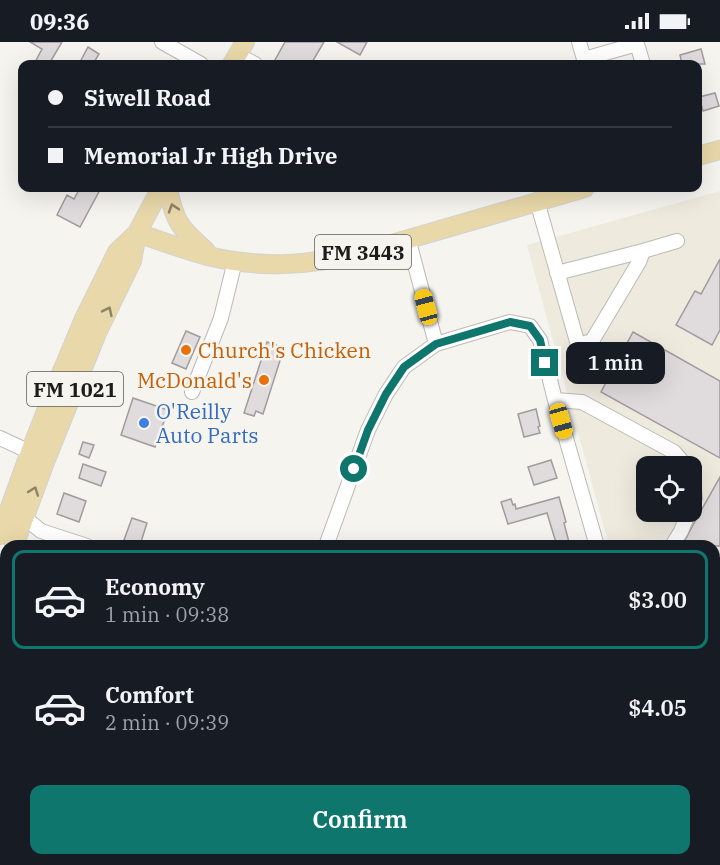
<!DOCTYPE html>
<html lang="en">
<head>
<meta charset="utf-8">
<style>
  :root { --surface:#171b24; --page:#20242c; --text:#f1f3f6; --muted:#9ea1a6; --line:#363941; --accent:#0f766e }
  body { margin:0; font-family:"IBM Plex Serif",serif; background:var(--page); color:var(--text); height:100vh; display:flex; flex-direction:column; font-size:22px; white-space:nowrap }
  * { box-sizing:border-box; margin:0 }
  p { font-size:20px; color:var(--muted) }
  .icon { flex:none; width:33px; height:33px; fill:none; stroke:currentColor; stroke-width:2; stroke-linecap:round; stroke-linejoin:round }
  .map { position:relative; flex:1; overflow:hidden }
  .side { position:absolute; left:0px; top:498px; width:720px; height:326px; display:flex; flex-direction:column; background:var(--surface); border-radius:18px 18px 0 0; box-shadow:0 6px 24px #0002 }
  .side>* { flex:none }
  .top-card { position:absolute; left:18px; top:18px; width:684px; height:132px; border-radius:12px; box-shadow:0 6px 24px #0002; display:grid; align-content:center; height:132px; padding:0 30px; background:var(--surface) }
  .buttons { position:absolute; left:636px; top:414px; display:grid; gap:12px }
  .buttons a { display:grid; place-items:center; width:66px; height:66px; border-radius:12px; background:var(--surface); box-shadow:0 6px 24px #0002; font-size:30px }
  .end { position:absolute; width:27px; height:27px; margin:-14px; border:8px solid #0f766e; background:#fff; box-shadow:0 0 0 3px #fff }
  .from { border-radius:50% }
  .bubble { position:absolute; height:42px; border-radius:12px; background:var(--surface); box-shadow:0 6px 24px #0002; font-size:20px; font-weight:600; line-height:42px; text-align:center }
  .car { position:absolute; width:18px; height:36px; margin:-18px -9px; border-radius:8px; box-shadow:0 0 4px 2px #0007; background:linear-gradient(#f5c518 24%,#345 0 40%,#f5c518 0 76%,#345 0 86%,#f5c518 0) }
  .top-card b { display:flex; align-items:center; gap:21px; height:57px; font-size:22px }
  .top-card b+b { border-top:2px solid var(--line) }
  .top-card i { width:15px; height:15px; background:var(--text) }
  ul { padding:10px 0 0; list-style:none }
  li { display:flex; align-items:center; gap:18px; height:99px; margin:0 12px 9px; padding:0 18px; border:3px solid transparent; border-radius:12px }
  li div { flex:1 }
  li b { display:block; font-size:22px }
  li em { font-style:normal; font-weight:600 }
  li.active { border-color:var(--accent) }
  li>.icon { width:54px; height:54px; stroke-width:1.5 }
  .button { display:flex; gap:12px; margin-top:auto; padding:12px 30px }
  .button a { flex:1; height:69px; border-radius:12px; background:var(--accent); color:#fff; font-size:24px; font-weight:600; line-height:69px; text-align:center }
  .status { display:flex; justify-content:space-between; align-items:center; height:42px; padding:0 30px; background:var(--surface); direction:ltr }
  .status svg { height:16px; fill:currentColor }
  .map>svg:first-child { display:block }
  .built { fill:#efeade; fill-rule:evenodd }
  .building { fill:#e0dbdd; stroke:#a19b9e; stroke-width:1.5 }
  .lines { fill:none; stroke-linecap:round; stroke-linejoin:round }
  .minor-casing { stroke:#bcbab5; stroke-width:16 }
  .major-casing { stroke:#d2d2d1; stroke-width:20 }
  .minor { stroke:#fff; stroke-width:14 }
  .major { stroke:#e9d8a9; stroke-width:18 }
  .oneway { stroke:#8d8369 }
  .route { stroke:#0f766e; stroke-width:8 }
  .food-dot { fill:#e8710a; stroke:#f6f4ef; stroke-width:2 }
  .shop-dot { fill:#3f7fe0; stroke:#f6f4ef; stroke-width:2 }
  .labels { text-anchor:middle; dominant-baseline:central; stroke-width:5; stroke-linejoin:round; paint-order:stroke }
  .shield { fill:#f6f4ef; stroke:#5d5d5a; stroke-width:1.5 }
  .shield-label { font-size:20px; font-weight:bold; fill:#1c1c1a }
  .food-label { font-size:21px; fill:#c56008; stroke:#f6f4ef; text-anchor:start }
  .shop-label { font-size:21px; fill:#366cbe; stroke:#f6f4ef; text-anchor:start }
</style>
</head>
<body>
<div class="status"><b>09:36</b><svg viewBox="0 0 49 12"><path d="M0 12V9h3v3zM5 12V6h3v6zM10 12V3h3v9zM15 12V0h3v12zM26 1h20v11H26zM47 4h2v5h-2z"/></svg></div>
<div class="map">
<svg width="720" height="823" viewBox="0 0 720 823">
  <rect width="100%" height="100%" fill="#f6f4ef"/>
  <path class="built" d="M720,149V632H714V504H609L527,203ZM646,424H692V470H646Z"/>
  <path class="building" d="M30,0H62L49,22H34L42,7Z
    M285,0H324L311,22H282L275,18Z
    M337,0H367L360,13Z
    M88,5L99,12L93,22H79Z
    M701,7L705,22H682L680,13Z
    M715,51L719,64L703,69L699,55Z
    M80,146H101L80,185L57,173L67,153L74,157Z
    M720,217V288L712,303L676,283L695,249L701,252Z
    M186,289L200,295L186,327L172,321Z
    M633,290L720,339V416L601,350Z
    M267,300L284,306L263,372L256,369L254,374L244,371Z
    M133,356L168,368L155,405L121,393Z
    M536,367L540,384L538,385L540,391L524,395L518,372Z
    M83,400L94,403L89,416L79,412Z
    M551,418L557,436L534,443L528,425Z
    M83,422L106,430L101,444L79,436Z
    M720,435V504H682L693,483Z
    M64,451L86,459L79,480L57,472Z
    M559,455L566,480L564,481L570,504H557L547,471L508,482L501,460L511,457L513,463L515,462L516,467Z
    M132,476L147,481L140,503L124,498Z"/>
  <g class="lines">
    <defs>
      <path id="minor" d="M162,0L201,22
        M579,0L584,17L637,2L643,22
        M238,13L255,22
        M537,159L578,303L592,299L639,220L643,209L677,199
        M408,196L436,302
        M557,231L643,209
        M192,350L221,276L235,219
        M555,358L582,360L674,410L686,424
        M0,396L30,410
        M692,433L695,456L692,465
        M18,473L25,476L41,489L87,504
        M326,504L368,388L386,352L404,325L436,302L510,280L530,284L540,298L555,358L597,504
        M672,504L681,489L689,470
        M705,818V823
        M82,823L84,818"/>
      <path id="major" d="M232,22L245,0
        M698,114L720,108
        M168,146C174,180 181,187 206,209
        M137,191C162,199 187,209 212,215C264,227 313,223 364,210L585,146
        M0,493L30,410L58,339L83,279L117,210L137,191
        M14,504L45,420L97,291L132,219L137,191L161,146
        M0,544L6,526"/>
    </defs>
    <use href="#minor" class="minor-casing"/>
    <use href="#major" class="major-casing"/>
    <use href="#minor" class="minor"/>
    <use href="#major" class="major"/>
  </g>
  <defs><path id="oneway-chevron" d="M-2-3.5L2.5 0L-2 3.5" fill="none" stroke-width="1.6" stroke-linecap="round" stroke-linejoin="round" transform="scale(1.5)"/></defs>
  <g class="oneway">
    <use href="#oneway-chevron" transform="translate(173 166) rotate(-108)"/>
    <use href="#oneway-chevron" transform="translate(108 269) rotate(-64)"/>
    <use href="#oneway-chevron" transform="translate(34 449) rotate(-70)"/>
  </g>
  <g class="lines">
    <path class="route" d="M354,427L368,388L386,352L404,325L436,302L510,280L530,284L540,298L545,321"/>
  </g>
  <g class="food-dot">
    <circle cx="186" cy="308" r="6"/>
    <circle cx="264" cy="338" r="6"/>
  </g>
  <circle class="shop-dot" cx="144" cy="381" r="6"/>
  <g class="labels">
    <g class="shield">
      <rect x="315" y="193" width="96" height="34" rx="4.5"/>
      <rect x="27" y="330" width="96" height="34" rx="4.5"/>
    </g>
    <g class="shield-label">
      <text x="363" y="210">FM 3443</text>
      <text x="75" y="347">FM 1021</text>
    </g>
    <g class="food-label">
      <text x="198" y="308">Church's Chicken</text>
      <text x="252" y="338" text-anchor="end">McDonald's</text>
    </g>
    <g class="shop-label">
      <text x="156" y="369">O'Reilly<tspan x="156" dy="24">Auto Parts</tspan></text>
    </g>
  </g>
</svg>
<div class="buttons">
<a><svg class="icon" aria-label="locate" viewBox="0 0 24 24"><circle cx="12" cy="12" r="6"/><path d="M12 2v4M12 18v4M2 12h4M18 12h4"/></svg></a>
</div>
<i class="end from" style="left:354px;top:427px"></i>
<i class="end" style="left:545px;top:321px"></i>
<div class="bubble" style="left:566px;top:300px;width:99px">1 min</div>
<i class="car" style="left:426px;top:265px;rotate:345deg"></i>
<i class="car" style="left:561px;top:379px;rotate:164deg"></i>
<div class="top-card">
<b><i class="from"></i>Siwell Road</b>
<b><i></i>Memorial Jr High Drive</b>
</div>
<section class="side">
<ul>
<li class="active"><svg class="icon" aria-label="car" viewBox="0 0 24 24"><path d="M5 17H2v-5l4-1 3-4h7l3 4 3 1v5h-3M9 17h6M6 11h13"/><circle cx="7" cy="17" r="2"/><circle cx="17" cy="17" r="2"/></svg><div><b>Economy</b><p>1 min · 09:38</p></div><em>$3.00</em></li>
<li><svg class="icon" aria-label="car" viewBox="0 0 24 24"><path d="M5 17H2v-5l4-1 3-4h7l3 4 3 1v5h-3M9 17h6M6 11h13"/><circle cx="7" cy="17" r="2"/><circle cx="17" cy="17" r="2"/></svg><div><b>Comfort</b><p>2 min · 09:39</p></div><em>$4.05</em></li>
</ul>
<div class="button"><a>Confirm</a></div>
</section>
</div>
</body>
</html>
